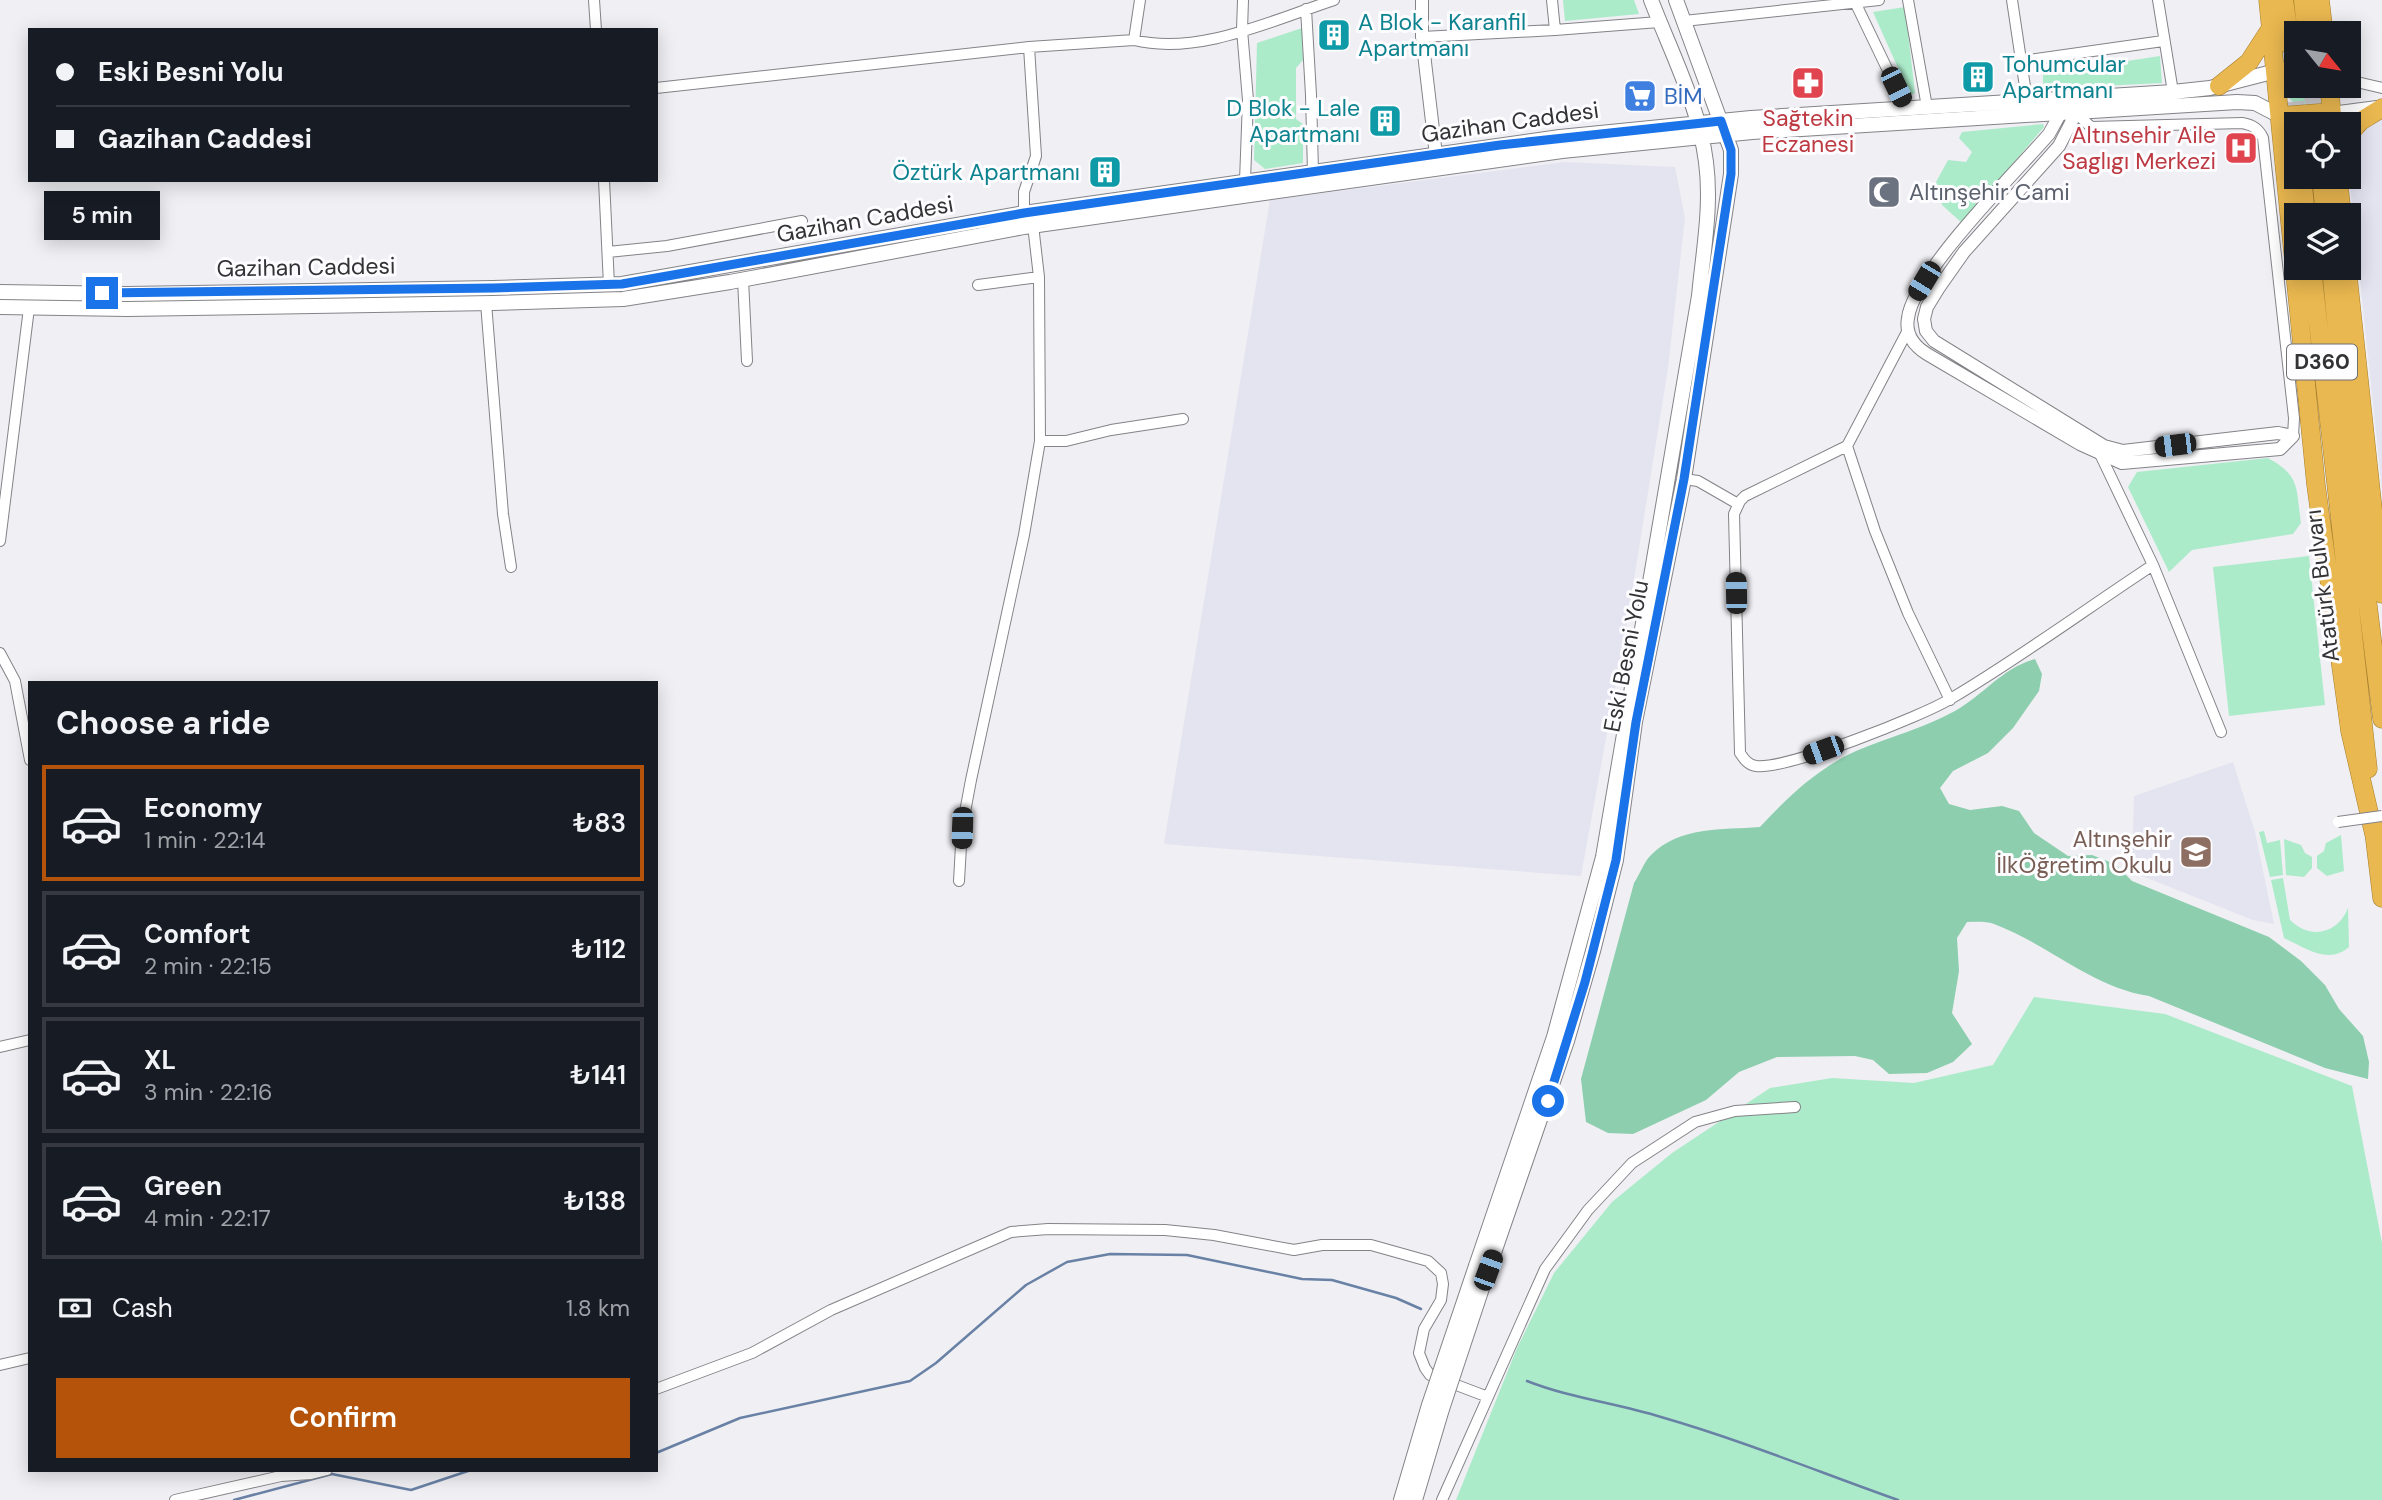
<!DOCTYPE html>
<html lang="en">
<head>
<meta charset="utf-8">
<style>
  :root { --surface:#171b24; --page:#242831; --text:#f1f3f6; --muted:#9ea1a6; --line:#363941; --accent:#b45309 }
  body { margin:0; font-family:"DM Sans",sans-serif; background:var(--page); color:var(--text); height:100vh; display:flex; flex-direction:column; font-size:26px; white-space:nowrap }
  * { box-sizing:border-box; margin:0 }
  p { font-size:23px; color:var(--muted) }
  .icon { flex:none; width:38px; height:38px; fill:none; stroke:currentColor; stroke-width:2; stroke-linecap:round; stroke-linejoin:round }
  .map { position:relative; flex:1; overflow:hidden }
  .sheet { position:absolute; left:28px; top:681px; width:630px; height:791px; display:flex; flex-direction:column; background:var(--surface); border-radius:0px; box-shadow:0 4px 18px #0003 }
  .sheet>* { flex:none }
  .guide { position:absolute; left:28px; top:28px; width:630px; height:154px; border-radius:0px; box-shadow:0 4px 18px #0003; display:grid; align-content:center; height:154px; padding:0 28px; background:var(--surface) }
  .needle { width:46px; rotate:120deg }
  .tools { position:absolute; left:2284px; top:21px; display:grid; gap:14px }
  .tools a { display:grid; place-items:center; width:77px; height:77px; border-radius:0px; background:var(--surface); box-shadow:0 4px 18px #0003; font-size:35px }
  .end { position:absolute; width:32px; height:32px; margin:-16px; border:9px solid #1a73e8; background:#fff; box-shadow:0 0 0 4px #fff }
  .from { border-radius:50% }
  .bubble { position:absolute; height:49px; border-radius:0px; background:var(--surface); box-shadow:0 4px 18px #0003; font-size:23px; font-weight:600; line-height:49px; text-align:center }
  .car { position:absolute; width:21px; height:42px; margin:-21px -10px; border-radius:9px; box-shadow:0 0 5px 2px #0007; background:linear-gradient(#222 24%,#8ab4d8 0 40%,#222 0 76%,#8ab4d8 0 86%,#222 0) }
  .guide b { display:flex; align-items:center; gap:24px; height:66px; font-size:26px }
  .guide b+b { border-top:2px solid var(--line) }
  .guide i { width:18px; height:18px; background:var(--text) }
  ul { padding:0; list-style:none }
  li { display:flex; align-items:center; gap:21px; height:116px; margin:0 14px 10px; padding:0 14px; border:4px solid var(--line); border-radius:0px }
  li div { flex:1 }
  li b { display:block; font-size:26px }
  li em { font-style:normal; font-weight:600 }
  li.selected { border-color:var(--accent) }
  li>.icon { width:63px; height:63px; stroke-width:1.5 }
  h2 { padding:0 28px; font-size:32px; line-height:84px }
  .pay { display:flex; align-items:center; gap:18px; height:77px; padding:0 28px; font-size:26px }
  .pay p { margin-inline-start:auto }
  .button { display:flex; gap:14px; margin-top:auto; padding:14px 28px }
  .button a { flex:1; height:80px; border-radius:0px; background:var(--accent); color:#fff; font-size:28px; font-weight:600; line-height:80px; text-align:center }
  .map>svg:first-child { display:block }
  .built { fill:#e4e3f0 }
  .green { fill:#acebca }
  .forest { fill:#8ccead }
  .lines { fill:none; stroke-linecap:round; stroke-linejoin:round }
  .stream { stroke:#6881a4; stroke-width:2.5 }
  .trunk-tunnel { stroke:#c9c9ce; stroke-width:18; stroke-dasharray:18 9; stroke-linecap:butt }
  .minor-casing { stroke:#838388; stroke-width:12 }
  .tertiary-casing { stroke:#838388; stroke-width:14 }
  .secondary-casing { stroke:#838388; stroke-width:16 }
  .trunk-casing { stroke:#a67e2b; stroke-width:19 }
  .minor { stroke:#fff; stroke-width:10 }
  .tertiary { stroke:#fff; stroke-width:12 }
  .secondary { stroke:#fff; stroke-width:14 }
  .trunk { stroke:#eab850; stroke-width:18 }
  .minor-bridge-casing { stroke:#838388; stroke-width:12; stroke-linecap:butt }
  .secondary-bridge-casing { stroke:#838388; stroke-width:16; stroke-linecap:butt }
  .minor-bridge { stroke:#fff; stroke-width:10 }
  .secondary-bridge { stroke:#fff; stroke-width:14 }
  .route { stroke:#1a73e8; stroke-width:9 }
  .labels { text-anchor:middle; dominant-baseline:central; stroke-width:6; stroke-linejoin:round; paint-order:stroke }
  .shield { fill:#fdfcff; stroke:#706f72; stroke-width:2 }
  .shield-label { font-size:21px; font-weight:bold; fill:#333335 }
  .culture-label { font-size:23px; fill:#0d838f; stroke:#fdfcff; text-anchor:start }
  .shop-label { font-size:23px; fill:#366cbe; stroke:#fdfcff; text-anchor:start }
  .health-label { font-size:23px; fill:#be3a42; stroke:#fdfcff }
  .street-label { font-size:23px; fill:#333335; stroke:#fdfcff }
  .worship-label { font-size:23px; fill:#5b616d; stroke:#fdfcff; text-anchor:start }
  .education-label { font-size:23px; fill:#785e54; stroke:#fdfcff; text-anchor:end }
</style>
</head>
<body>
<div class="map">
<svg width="2382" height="1500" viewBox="0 0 2382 1500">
  <rect width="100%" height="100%" fill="#efeff4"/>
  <path class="built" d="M2382,117V489L2349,174L2353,143L2367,128Z
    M1565,162L1675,167L1685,218L1668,368L1627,623L1581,876L1164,844L1270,200Z
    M2233,762L2255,832L2274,924L2253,920L2132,872L2134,796Z"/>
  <path class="green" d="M1563,0H1634L1639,14L1565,21Z
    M1905,7L1915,93L1910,95L1873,12Z
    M1302,28L1303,60L1296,68V119L1303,124V163L1265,169L1254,160L1257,43Z
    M2160,56L2162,83L2043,89V74Z
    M2296,72V86H2319C2319,100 2309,107 2295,104L2286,95L2285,82Z
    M2043,124L2044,127L1962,223L1942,205L1935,184L1948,160L1966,162L1972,152L1959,138L1962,132Z
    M2268,458C2301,476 2296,489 2301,523L2293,534L2192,550L2169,572L2128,487L2137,472Z
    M2309,556L2325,705L2229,716L2213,567Z
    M2264,831L2267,843L2280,840L2283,875L2270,877L2259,832Z
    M2341,835L2344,871L2327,876L2317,868V856L2324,851L2326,843Z
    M2284,839L2301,845L2305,853L2312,857V868L2304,877L2286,875Z
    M2283,878L2290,920C2310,940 2338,934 2348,908L2349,947C2328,965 2306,948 2284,938L2271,880Z
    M2034,997L2165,1014L2352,1086L2382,1243V1500H1456L1517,1348L1554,1273L1612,1202L1672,1153L1770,1088L1832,1078L1914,1083L1993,1065Z"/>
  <path class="forest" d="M2035,659L2042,674L2039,691L2013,728L1988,753L1953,771L1940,788L1949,804L1970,810L2002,806L2019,811L2034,833L2068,856L2092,855L2115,864L2132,881L2269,937L2301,961L2325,985L2339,1009L2363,1036L2369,1062L2368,1079L2325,1068L2149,996C2091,987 2048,944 1994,924C1986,921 1975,922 1967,922L1957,938L1959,971L1952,1013L1972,1044L1953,1062L1927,1073L1889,1074L1873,1060L1855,1056L1777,1057L1739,1072L1706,1100L1633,1134L1608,1133L1586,1122L1581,1079L1634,883C1640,874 1644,862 1651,855C1680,826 1722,830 1760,827C1788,797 1818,768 1856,751C1889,737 1924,728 1955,711C1985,694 2001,669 2035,659Z"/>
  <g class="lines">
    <path class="stream" d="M1527,1381C1570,1398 1616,1403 1661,1417C1741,1440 1819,1472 1898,1500
      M656,1453L740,1418L910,1381L936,1363L1026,1285L1067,1262L1110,1254L1187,1255L1302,1279L1332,1280L1396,1298L1421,1309
      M234,1500L332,1474L411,1490L471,1470"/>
    <path class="trunk-tunnel" d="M2287,21L2297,124
      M2312,86L2316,124"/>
    <defs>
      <path id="minor" d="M594,0L596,30
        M1243,0L1242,30L1248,100L1245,181
        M1552,0L1555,30
        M1854,0L1906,108
        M1908,0L1927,107
        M2012,0L2027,100
        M2158,0L2173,92
        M1306,9L1311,95L1313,172
        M1684,21L1879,0
        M1422,37L1555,30L1659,22
        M1134,40L1140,0
        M2022,61L2163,41
        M2348,80L2382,88
        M656,88L1029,47L1134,40C1198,56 1273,20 1334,0
        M2331,112L2377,106
        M2076,113L2091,127L2242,123C2253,125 2259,129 2263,138L2294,418L2293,436
        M604,180L609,285
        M1024,213V192L1036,156L1029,47
        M608,252L667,246L802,221
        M743,279L747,361
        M978,285L1039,277
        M486,303L503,514L511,567
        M1908,330L1847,446L1875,531L1908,613L1950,700
        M1040,441H1066L1111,430L1183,419
        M1847,446L1745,496L1740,501L1734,514L1740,753C1744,759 1748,765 1756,766C1786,770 1923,716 1952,698C2021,657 2086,609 2153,565
        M2101,451L2100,454L2153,565L2221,732
        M1684,479L1698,481L1738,504
        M0,541L29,308
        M0,653L15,681L30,760
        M959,881L962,828L971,780L1024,535L1040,441L1039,277L1033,225
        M0,1047L30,1040
        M0,1365L30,1358
        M656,1389L752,1353L831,1310L1011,1232L1048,1229L1165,1230L1214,1235L1294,1250L1322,1245H1371L1428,1261L1441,1273L1443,1284L1441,1300L1424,1329L1419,1353L1425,1368L1430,1375L1488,1397
        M175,1500L281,1476L311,1474L327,1470
        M1442,1500L1545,1269L1588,1210L1632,1163L1695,1122L1735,1111L1795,1107"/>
      <path id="tertiary" d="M1422,0V37L1436,155
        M2076,113L2059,146L1964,252L1938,289L1927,307L1924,319L1926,331L1934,341L2104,446L2123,451L2278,433L2293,436
        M2060,114L2049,134C2017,171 1913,274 1908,318C1905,334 1914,346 1927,354L2080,444L2122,463L2280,449L2293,436"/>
      <path id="secondary" d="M0,292L127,294L493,288L622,284L1024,213L1560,137L1751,118L2173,92L2210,88L2276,71
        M0,307L127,309L493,303L623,299L730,282L1024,227L1562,151L1752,132L2237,102L2255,103L2280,116
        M1476,1266L1554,1037L1603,857L1699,296C1703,252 1712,207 1706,162C1699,106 1671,52 1651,0
        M1488,1270L1567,1041L1593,951L1616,860L1635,722L1684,479L1731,174V150L1676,0
        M1401,1500L1429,1405
        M1415,1500L1442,1409"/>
      <path id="trunk" d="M2268,0L2316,485L2350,731L2374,834
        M2284,0L2287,21
        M2303,0L2305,19
        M2320,0L2324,33
        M2276,71L2296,70
        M2219,86L2249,62L2271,28L2283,42L2296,46
        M2329,86L2333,124
        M2280,116L2331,112
        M2348,135L2361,121L2382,108
        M2302,177L2306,215
        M2321,177L2325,215
        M2338,177L2342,215
        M2312,268L2368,769
        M2331,268L2349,454L2382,719
        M2347,268L2382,594
        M2373,824L2382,898"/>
    </defs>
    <use href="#minor" class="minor-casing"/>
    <use href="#tertiary" class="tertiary-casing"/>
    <use href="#secondary" class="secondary-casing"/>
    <use href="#trunk" class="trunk-casing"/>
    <use href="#minor" class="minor"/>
    <use href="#tertiary" class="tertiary"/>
    <use href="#secondary" class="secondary"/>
    <use href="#trunk" class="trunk"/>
    <defs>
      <path id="minor-bridge" d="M2338,822L2382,816"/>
      <path id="secondary-bridge" d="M1429,1405L1476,1266
        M1442,1409L1488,1270"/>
    </defs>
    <use href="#minor-bridge" class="minor-bridge-casing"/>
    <use href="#secondary-bridge" class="secondary-bridge-casing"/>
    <use href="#minor-bridge" class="minor-bridge"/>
    <use href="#secondary-bridge" class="secondary-bridge"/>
  </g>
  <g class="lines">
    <path class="route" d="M102,293L493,288L622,284L1024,213L1500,145L1721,121L1731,150V174L1684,479L1636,722L1616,860L1585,982L1548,1101"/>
  </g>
  <defs>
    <symbol id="building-square" viewBox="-11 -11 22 22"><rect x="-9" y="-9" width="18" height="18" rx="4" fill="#0f9aa8" stroke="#fdfcff"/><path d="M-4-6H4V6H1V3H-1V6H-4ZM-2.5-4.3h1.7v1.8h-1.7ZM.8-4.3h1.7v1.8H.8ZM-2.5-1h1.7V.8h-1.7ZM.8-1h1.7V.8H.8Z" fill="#fff"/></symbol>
    <symbol id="pharmacy-square" viewBox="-11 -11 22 22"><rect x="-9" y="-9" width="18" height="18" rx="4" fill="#e0444e" stroke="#fdfcff"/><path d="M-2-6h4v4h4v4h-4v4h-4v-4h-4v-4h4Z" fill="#fff"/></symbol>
    <symbol id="supermarket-square" viewBox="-11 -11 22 22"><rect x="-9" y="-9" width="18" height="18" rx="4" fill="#3f7fe0" stroke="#fdfcff"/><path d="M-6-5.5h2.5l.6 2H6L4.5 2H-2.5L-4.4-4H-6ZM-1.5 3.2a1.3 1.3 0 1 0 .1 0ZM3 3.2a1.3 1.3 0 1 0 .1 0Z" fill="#fff"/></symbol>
    <symbol id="hospital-square" viewBox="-11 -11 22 22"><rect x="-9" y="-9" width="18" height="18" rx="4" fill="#e0444e" stroke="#fdfcff"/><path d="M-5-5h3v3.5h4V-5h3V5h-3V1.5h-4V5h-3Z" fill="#fff"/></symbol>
    <symbol id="mosque-square" viewBox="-11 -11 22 22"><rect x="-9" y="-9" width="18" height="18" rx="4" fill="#6b7280" stroke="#fdfcff"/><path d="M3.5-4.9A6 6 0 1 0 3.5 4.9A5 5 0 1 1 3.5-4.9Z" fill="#fff"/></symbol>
    <symbol id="school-square" viewBox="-11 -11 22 22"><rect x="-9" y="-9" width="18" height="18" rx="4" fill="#8d6e63" stroke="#fdfcff"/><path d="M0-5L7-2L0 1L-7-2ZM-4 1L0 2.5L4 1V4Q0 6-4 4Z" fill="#fff"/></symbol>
  </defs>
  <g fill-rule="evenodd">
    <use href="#building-square" x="1315" y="16" width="38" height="38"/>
    <use href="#building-square" x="1959" y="58" width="38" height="38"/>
    <use href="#pharmacy-square" x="1789" y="64" width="38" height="38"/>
    <use href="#supermarket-square" x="1621" y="77" width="38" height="38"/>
    <use href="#building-square" x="1366" y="102" width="38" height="38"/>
    <use href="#hospital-square" x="2222" y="129" width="38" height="38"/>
    <use href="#building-square" x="1086" y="153" width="38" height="38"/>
    <use href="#mosque-square" x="1865" y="173" width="38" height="38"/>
    <use href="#school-square" x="2177" y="833" width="38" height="38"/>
  </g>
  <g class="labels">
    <rect class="shield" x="2287" y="344.5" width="70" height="35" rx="5"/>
    <g class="shield-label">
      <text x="2322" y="362">D360</text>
    </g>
    <g class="culture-label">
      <text x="1358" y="22">A Blok - Karanfil<tspan x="1358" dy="26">Apartmanı</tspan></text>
      <text x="2002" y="64">Tohumcular<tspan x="2002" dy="26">Apartmanı</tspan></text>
      <text x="1360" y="108" text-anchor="end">D Blok - Lale<tspan x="1360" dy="26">Apartmanı</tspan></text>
      <text x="1080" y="172" text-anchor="end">Öztürk Apartmanı</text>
    </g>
    <g class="shop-label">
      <text x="1664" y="96">BİM</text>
    </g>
    <g class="health-label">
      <text x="1808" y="118">Sağtekin<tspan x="1808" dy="26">Eczanesi</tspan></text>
      <text x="2216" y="135" text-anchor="end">Altınsehir Aile<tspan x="2216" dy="26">Saglıgı Merkezi</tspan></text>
    </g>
    <g class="street-label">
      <text transform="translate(1510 122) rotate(-8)">Gazihan Caddesi</text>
      <text transform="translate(865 219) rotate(-10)">Gazihan Caddesi</text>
      <text transform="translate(306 267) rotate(-1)">Gazihan Caddesi</text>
      <text transform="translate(2322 586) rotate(-97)">Atatürk Bulvarı</text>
      <text transform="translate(1626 656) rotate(-79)">Eski Besni Yolu</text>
    </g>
    <g class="worship-label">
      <text x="1909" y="192">Altınşehir Cami</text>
    </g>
    <g class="education-label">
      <text x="2172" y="839">Altınşehir<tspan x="2172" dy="26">İlkÖğretim Okulu</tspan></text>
    </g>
  </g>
</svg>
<div class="tools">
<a><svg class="needle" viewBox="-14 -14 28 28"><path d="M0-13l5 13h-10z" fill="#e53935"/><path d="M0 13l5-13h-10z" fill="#9ea1a6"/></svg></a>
<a><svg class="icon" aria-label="locate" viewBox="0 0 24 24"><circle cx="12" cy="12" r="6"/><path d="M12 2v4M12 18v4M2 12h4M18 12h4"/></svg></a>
<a><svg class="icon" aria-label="layers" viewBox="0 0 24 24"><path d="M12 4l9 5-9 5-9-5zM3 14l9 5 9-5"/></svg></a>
</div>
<i class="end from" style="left:1548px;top:1101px"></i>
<i class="end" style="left:102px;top:293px"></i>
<div class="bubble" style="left:44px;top:191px;width:116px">5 min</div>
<i class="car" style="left:1896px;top:87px;rotate:154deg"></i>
<i class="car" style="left:1924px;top:281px;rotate:211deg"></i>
<i class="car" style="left:2175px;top:445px;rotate:263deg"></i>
<i class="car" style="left:1736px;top:593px;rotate:359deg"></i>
<i class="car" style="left:1823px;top:750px;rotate:250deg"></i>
<i class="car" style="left:962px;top:828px;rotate:182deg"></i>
<i class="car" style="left:1488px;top:1270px;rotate:20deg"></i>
<div class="guide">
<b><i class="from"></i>Eski Besni Yolu</b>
<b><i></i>Gazihan Caddesi</b>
</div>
<section class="sheet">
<h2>Choose a ride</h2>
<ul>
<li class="selected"><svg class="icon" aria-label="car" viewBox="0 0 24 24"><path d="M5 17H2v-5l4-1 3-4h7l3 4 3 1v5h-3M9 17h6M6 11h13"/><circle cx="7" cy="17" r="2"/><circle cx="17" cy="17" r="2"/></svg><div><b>Economy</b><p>1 min · 22:14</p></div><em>₺83</em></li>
<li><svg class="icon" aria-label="car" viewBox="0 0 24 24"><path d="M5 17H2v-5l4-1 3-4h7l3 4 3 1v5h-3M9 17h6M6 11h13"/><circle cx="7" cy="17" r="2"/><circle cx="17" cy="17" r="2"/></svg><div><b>Comfort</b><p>2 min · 22:15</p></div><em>₺112</em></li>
<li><svg class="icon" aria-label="car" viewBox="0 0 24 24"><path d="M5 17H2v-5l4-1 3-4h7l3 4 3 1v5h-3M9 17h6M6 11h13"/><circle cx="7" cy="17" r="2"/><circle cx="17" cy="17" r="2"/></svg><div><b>XL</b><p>3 min · 22:16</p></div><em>₺141</em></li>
<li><svg class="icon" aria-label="car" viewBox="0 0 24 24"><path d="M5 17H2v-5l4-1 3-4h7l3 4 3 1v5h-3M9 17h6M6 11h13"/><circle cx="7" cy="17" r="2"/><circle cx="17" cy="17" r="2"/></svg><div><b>Green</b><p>4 min · 22:17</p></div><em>₺138</em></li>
</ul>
<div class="pay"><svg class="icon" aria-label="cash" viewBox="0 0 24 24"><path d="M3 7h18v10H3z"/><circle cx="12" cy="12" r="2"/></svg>Cash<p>1.8 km</p></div>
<div class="button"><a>Confirm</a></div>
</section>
</div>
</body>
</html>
